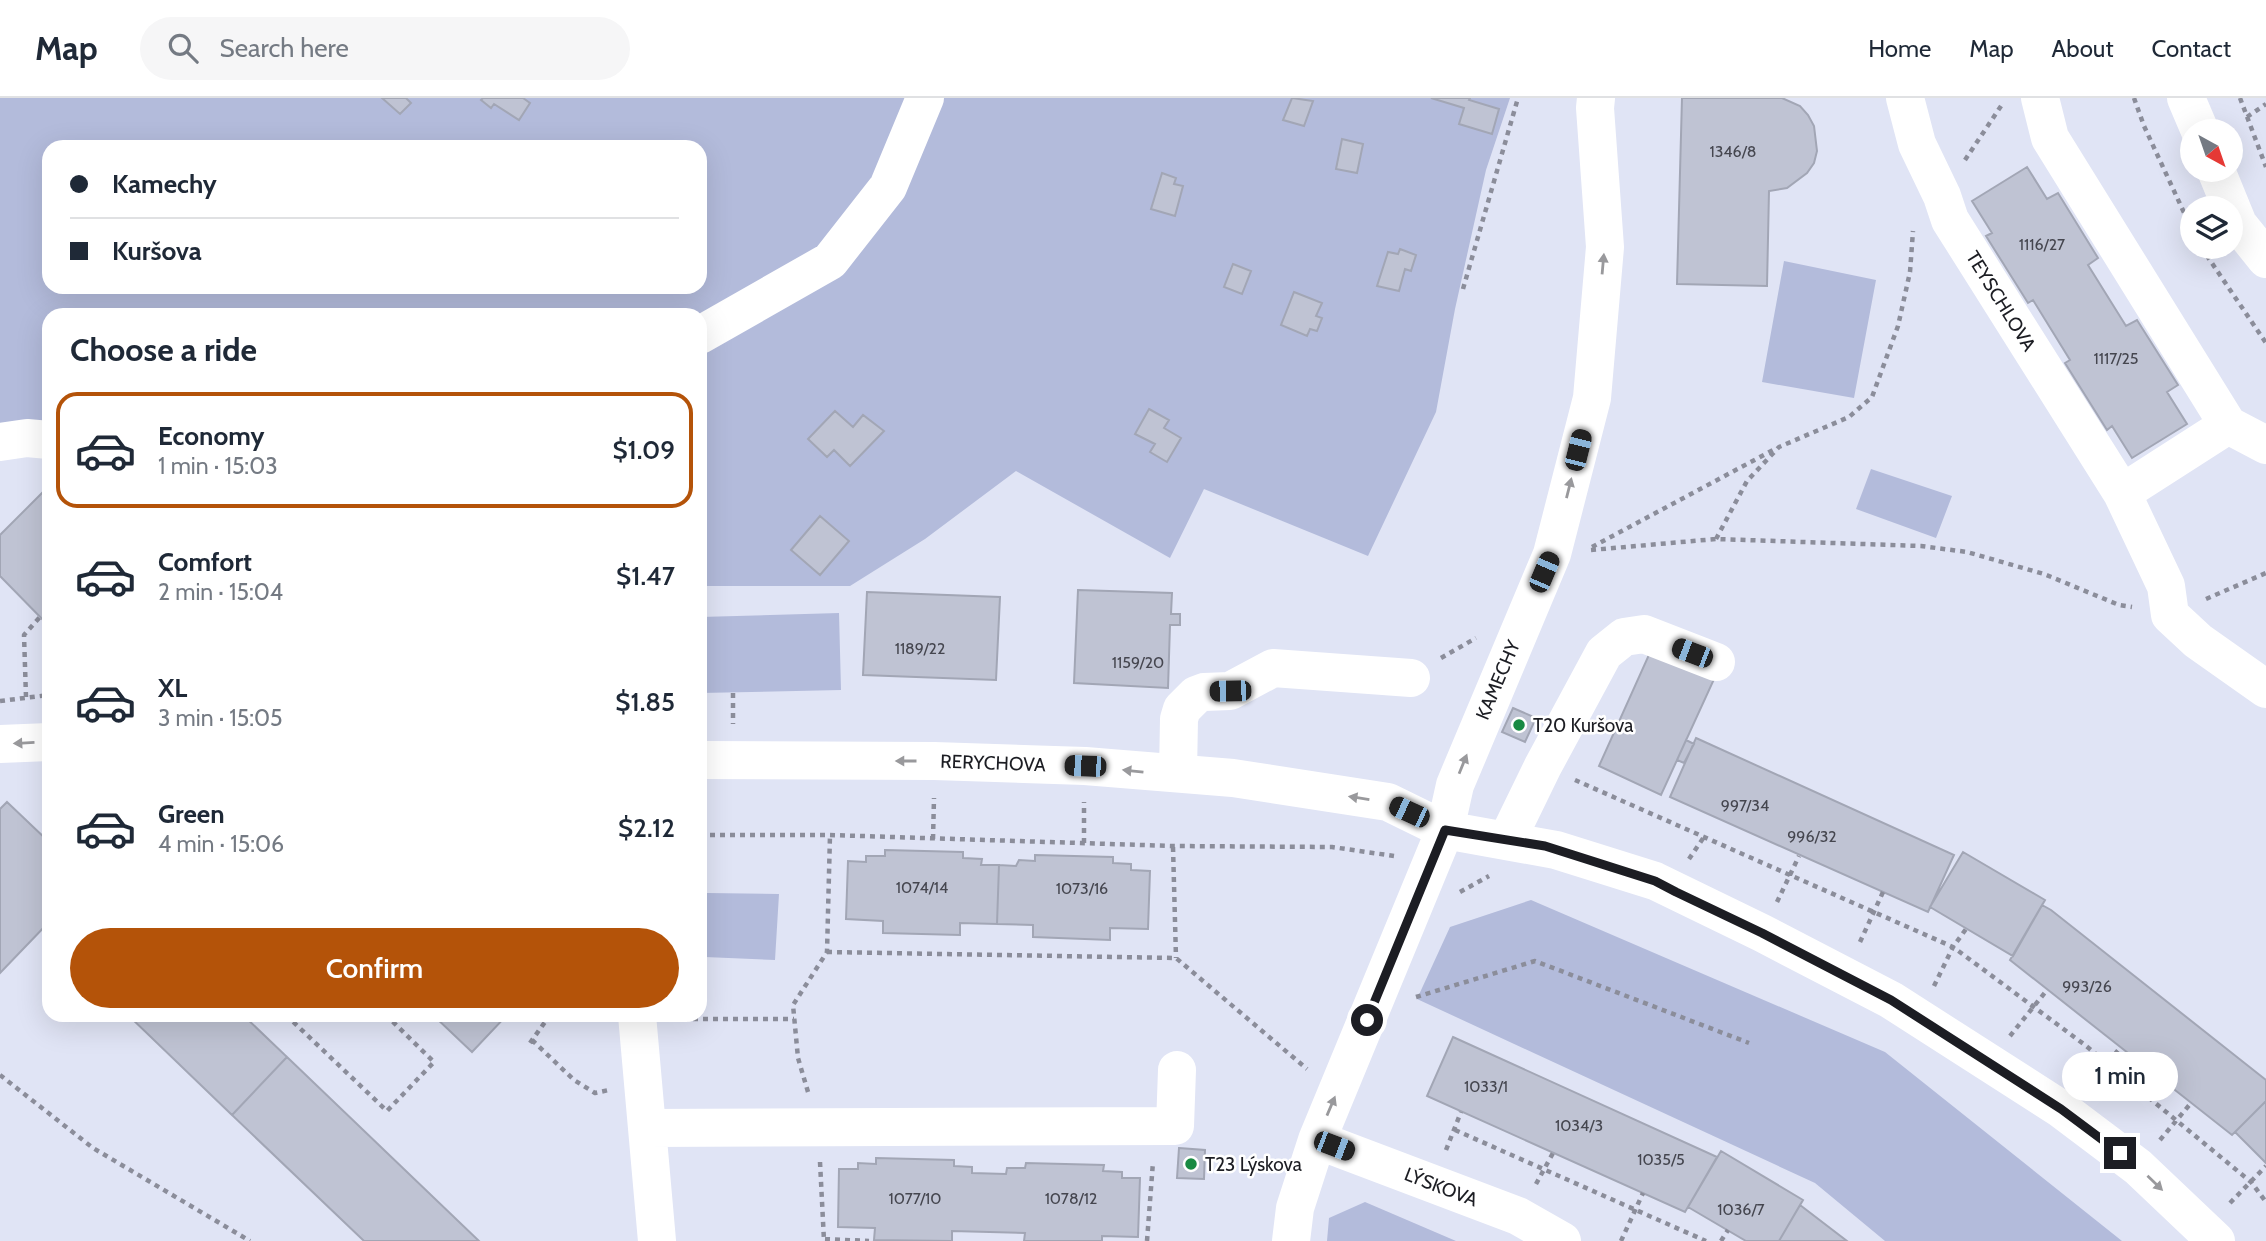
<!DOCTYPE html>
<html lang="en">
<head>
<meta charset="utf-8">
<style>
  :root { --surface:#fff; --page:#f6f6f7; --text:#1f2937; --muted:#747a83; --line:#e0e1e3; --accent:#b45309 }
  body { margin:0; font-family:Cabin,sans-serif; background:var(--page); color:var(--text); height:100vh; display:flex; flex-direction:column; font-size:26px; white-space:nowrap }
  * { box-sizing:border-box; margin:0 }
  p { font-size:23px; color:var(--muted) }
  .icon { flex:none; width:38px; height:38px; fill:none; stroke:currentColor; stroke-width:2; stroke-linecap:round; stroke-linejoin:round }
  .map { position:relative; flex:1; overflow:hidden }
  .side { position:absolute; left:42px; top:210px; width:665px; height:714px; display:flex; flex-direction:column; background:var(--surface); border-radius:21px; box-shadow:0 7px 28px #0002 }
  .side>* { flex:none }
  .top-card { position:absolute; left:42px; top:42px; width:665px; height:154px; border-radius:21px; box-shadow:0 7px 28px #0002; display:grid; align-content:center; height:154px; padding:0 28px; background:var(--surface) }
  .needle { width:46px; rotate:140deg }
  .fabs { position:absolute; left:2180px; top:21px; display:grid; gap:14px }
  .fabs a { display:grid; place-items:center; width:63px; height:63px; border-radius:50%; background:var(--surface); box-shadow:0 7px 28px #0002; font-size:35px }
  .end { position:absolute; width:32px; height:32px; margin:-16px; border:9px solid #1c1d23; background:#fff; box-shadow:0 0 0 4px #fff }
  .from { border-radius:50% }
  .bubble { position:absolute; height:49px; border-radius:24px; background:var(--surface); box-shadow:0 7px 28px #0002; font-size:23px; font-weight:600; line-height:49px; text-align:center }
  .car { position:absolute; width:21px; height:42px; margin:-21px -10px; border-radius:9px; box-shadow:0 0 5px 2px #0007; background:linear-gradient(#222 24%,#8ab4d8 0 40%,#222 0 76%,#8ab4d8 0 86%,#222 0) }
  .top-card b { display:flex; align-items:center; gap:24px; height:66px; font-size:26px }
  .top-card b+b { border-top:2px solid var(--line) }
  .top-card i { width:18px; height:18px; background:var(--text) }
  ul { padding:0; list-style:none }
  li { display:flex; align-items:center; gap:21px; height:116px; margin:0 14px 10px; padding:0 14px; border:4px solid transparent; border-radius:21px }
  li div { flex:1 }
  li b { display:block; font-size:26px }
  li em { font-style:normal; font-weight:600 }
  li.on { border-color:var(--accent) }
  li>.icon { width:63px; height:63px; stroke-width:1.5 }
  h2 { padding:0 28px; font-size:32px; line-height:84px }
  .button { display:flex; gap:14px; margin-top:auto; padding:14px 28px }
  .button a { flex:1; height:80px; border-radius:42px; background:var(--accent); color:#fff; font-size:28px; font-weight:600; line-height:80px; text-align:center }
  header { display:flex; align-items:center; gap:42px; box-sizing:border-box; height:98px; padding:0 35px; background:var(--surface); border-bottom:2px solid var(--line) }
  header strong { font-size:33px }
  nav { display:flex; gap:38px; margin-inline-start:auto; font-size:24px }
  .search { width:490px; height:63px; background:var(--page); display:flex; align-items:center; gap:18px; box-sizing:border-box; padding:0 24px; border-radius:38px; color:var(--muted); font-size:26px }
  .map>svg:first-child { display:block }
  .green { fill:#b3bbdb; fill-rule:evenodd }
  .building { fill:#bfc3d3; stroke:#a2a6b5; stroke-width:2 }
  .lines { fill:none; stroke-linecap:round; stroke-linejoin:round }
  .path { stroke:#8b8d9a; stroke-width:4.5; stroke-dasharray:5 5; stroke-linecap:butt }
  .minor { stroke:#fff; stroke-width:38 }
  .oneway { fill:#99999c }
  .route { stroke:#1c1d23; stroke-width:9 }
  .poi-dot { fill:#188a42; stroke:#fff; stroke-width:2.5 }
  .labels { text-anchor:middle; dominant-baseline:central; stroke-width:5; stroke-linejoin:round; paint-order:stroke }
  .number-label { font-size:16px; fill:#45464f }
  .street-label { font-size:19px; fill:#1c1d23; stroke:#fff }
  .poi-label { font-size:19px; fill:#1c1d23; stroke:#fff; text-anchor:start }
</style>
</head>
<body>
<header>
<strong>Map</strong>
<div class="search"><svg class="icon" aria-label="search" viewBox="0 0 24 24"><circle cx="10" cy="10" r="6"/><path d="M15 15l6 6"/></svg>Search here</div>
<nav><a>Home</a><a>Map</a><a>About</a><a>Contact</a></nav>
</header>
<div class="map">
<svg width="2266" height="1143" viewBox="0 0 2266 1143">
  <rect width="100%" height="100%" fill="#e0e4f5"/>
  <path class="green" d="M0,0H1510L1486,72L1455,211L1436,314L1368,458L1204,391L1170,460L1016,373L925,441L850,488H700V217H49V329L0,328ZM49,49H700V189H49Z
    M1784,163L1876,182L1854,300L1762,284Z
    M1871,371L1952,398L1936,440L1856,411Z
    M839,515L841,592L700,595V519Z
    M707,795L779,796L775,862L705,859Z
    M1531,802L1885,954L2122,1143H1885L1815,1085L1417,901L1450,829Z
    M1365,1104L1456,1143H1327L1329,1120Z"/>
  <path class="building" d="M382,0H406L411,5L400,16Z
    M483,0H523L530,5L519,22L494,6L491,10L481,2Z
    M1292,0L1313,3L1304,28L1283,22Z
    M1431,0H1470L1469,2L1499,11L1492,36L1459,26L1464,10Z
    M1682,0H1782L1800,8L1808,17L1814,28L1817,53L1814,65L1807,75L1787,90L1769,93L1767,188L1677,186Z
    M1342,41L1363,46L1357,75L1336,71Z
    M2027,69L2047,101L2058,95L2098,160L2088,167L2126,228L2137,222L2178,287L2167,294L2187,326L2132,360L2112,328L2107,332L2065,265L2070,262L2033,202L2028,205L1986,138L1992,135L1972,103Z
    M1162,75L1176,80L1174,86L1183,88L1175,118L1151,111Z
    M1400,151L1416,157L1411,173L1405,171L1399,193L1377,188L1388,154L1398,156Z
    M1233,166L1251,173L1242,196L1224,189Z
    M1294,194L1322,205L1316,218L1322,220L1317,233L1310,231L1307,238L1281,227Z
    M1149,311L1169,322L1164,330L1181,340L1167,364L1150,354L1155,346L1135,336Z
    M835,313L853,329L863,317L884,333L850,368L834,352L827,359L808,341Z
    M47,390L49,392V528L0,478V437Z
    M820,418L849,443L820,477L791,452Z
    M1078,492L1172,495L1171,516H1180V527H1170L1168,590L1074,585Z
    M867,494L1000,499L996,582L863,577Z
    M1652,550L1715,579L1661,697L1599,668Z
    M1513,610L1536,620L1525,644L1502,634Z
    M1696,640L1954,757L1928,814L1670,699Z
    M1686,642L1694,646L1684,665L1677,662Z
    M7,704L49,744V824L0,875V711Z
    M885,752L963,754V760L982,761L981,767H999L997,826L960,825V837L883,835V823L846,821L848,763L866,764V758H885Z
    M1963,754L2045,802L2013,858L1930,809Z
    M1035,757L1113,759V765L1131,766V772L1150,773L1148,831L1110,830V842L1033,839V827L997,826L999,767L1016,768L1019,762L1035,763Z
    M2042,807L2051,812L2266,982V1003L2232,1037L2010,862Z
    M128,917H243L287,959L232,1017Z
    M433,917H507L472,954Z
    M1453,939L1717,1059L1685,1114L1427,998Z
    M287,959L479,1143H364L232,1017Z
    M2266,1003V1065L2235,1034Z
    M1179,1050L1205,1052L1204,1081L1177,1080Z
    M1721,1053L1803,1102L1779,1143H1746L1688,1109Z
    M876,1060L954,1062V1068L972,1069V1075L1006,1076L1007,1070H1025L1026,1065L1104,1067L1103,1073L1122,1074V1080H1140L1138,1139L1102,1138V1143H1024L1025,1135L952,1133V1143L874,1142L875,1130L838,1129L839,1071H858V1065L876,1066Z
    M1800,1107L1847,1143H1779Z"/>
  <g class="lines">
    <path class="path" d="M2134,0L2144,28L2193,134
      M2240,0L2266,69
      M2247,19L2266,6
      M1965,62L2003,5
      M2201,149L2266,245
      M1463,191L1518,0
      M1716,441L1747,383L1779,349L1849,319L1872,299L1898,228L1910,174L1913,133
      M1592,449L1775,351
      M1591,452L1716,441L1921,448L1967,454L2044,476L2119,507L2132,509
      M2206,501L2266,475
      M1441,560L1476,540
      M733,595V626
      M26,599L24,537L40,519
      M0,603L49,597
      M1575,682L1953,849L2085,947L2251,1084L2266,1104
      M700,737H830L1173,748L1332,749L1394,758
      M933,741L934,700
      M1084,745V704
      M1173,749L1176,860
      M1689,761L1704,739
      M1460,794L1489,778
      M1777,804L1799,758
      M1860,844L1883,794
      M827,854L1176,860L1307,971
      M1934,888L1953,849L1966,831
      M1416,899L1535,863L1749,945
      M286,917L387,1013L434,964L386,917
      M673,921H794
      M2010,938L2047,892
      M532,942L574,982L595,995L609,992
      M530,945L550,917
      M0,977L93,1050L250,1143
      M2089,987L2120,950
      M808,994L798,960L793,907L827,854L830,737
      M1455,1032L1706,1143
      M2160,1042L2191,1005
      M1446,1052L1461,1014
      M820,1064L824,1143
      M1536,1086L1553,1055
      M2230,1105L2266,1068
      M825,1141L869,1143
      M1147,1143L1153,1064
      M1621,1143L1643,1095
      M1721,1143L1728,1132"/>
    <path class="minor" d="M1905,0L1917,46L1942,98L1950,122L2122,395L2166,488L2170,517L2198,543L2266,591
      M2040,0L2050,40L2228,327L2122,395
      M2186,0L2200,33
      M2216,72L2238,126L2266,161
      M700,237L830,163L888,89L925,0
      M2228,327L2266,347
      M0,344L27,340L49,342
      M0,646L49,644
      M700,662L934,663L1085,668L1233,680L1388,704L1445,732L1556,752L1655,783L1762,835L1891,902L2061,1011L2138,1069L2216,1143
      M1178,675L1179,621L1182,611L1196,597L1204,594L1230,593L1273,570L1411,580
      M1507,742L1543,668L1604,555L1624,539L1644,536L1716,564
      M637,917L657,1143
      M647,1030L1175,1028L1177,972
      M1317,1042L1518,1118L1562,1143
      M1291,1143L1295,1110L1317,1042L1445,732L1455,687L1552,456L1592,300L1605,149L1595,10L1596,0"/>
  </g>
  <defs><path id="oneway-solid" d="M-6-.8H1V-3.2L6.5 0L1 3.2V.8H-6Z" transform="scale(1.75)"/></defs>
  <g class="oneway">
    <use href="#oneway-solid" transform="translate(1603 166) rotate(-85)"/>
    <use href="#oneway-solid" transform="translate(1569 390) rotate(-76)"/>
    <use href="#oneway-solid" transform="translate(24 645) rotate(177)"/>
    <use href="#oneway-solid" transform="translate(906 663) rotate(-180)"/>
    <use href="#oneway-solid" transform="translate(1463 666) rotate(-68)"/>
    <use href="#oneway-solid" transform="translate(1133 673) rotate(-174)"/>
    <use href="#oneway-solid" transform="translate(1359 700) rotate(-171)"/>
    <use href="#oneway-solid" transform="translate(1331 1008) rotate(-67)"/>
    <use href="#oneway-solid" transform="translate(2155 1085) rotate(44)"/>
  </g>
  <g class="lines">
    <path class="route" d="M1367,922L1445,732L1545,748L1655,783L1676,794L1762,835L1891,902L2061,1011L2120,1055"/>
  </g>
  <g class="poi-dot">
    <circle cx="1519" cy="627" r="7"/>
    <circle cx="1191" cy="1066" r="7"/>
  </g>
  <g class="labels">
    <g class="number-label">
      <text x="1733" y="53">1346/8</text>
      <text x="2042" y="146">1116/27</text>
      <text x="2116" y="260">1117/25</text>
      <text x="920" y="550">1189/22</text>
      <text x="1138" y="564">1159/20</text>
      <text x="1745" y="707">997/34</text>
      <text x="1812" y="738">996/32</text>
      <text x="922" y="789">1074/14</text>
      <text x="1082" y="790">1073/16</text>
      <text x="2087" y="888">993/26</text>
      <text x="1486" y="988">1033/1</text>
      <text x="1579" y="1027">1034/3</text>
      <text x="1661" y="1061">1035/5</text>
      <text x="915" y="1100">1077/10</text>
      <text x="1071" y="1100">1078/12</text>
      <text x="1741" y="1111">1036/7</text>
    </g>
    <g class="street-label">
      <text transform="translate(2001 203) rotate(58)">TEYSCHLOVA</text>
      <text transform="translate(1498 582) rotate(-67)">KAMECHY</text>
      <text transform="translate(993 665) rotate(2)">RERYCHOVA</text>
      <text transform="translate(1441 1089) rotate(21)">LÝSKOVA</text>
    </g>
    <g class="poi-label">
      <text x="1533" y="627">T20 Kuršova</text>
      <text x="1205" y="1066">T23 Lýskova</text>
    </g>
  </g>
</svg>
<div class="fabs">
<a><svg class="needle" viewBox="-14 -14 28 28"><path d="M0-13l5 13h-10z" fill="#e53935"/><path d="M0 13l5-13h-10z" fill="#747a83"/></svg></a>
<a><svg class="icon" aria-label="layers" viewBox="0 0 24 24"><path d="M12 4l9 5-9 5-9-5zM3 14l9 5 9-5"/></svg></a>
</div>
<i class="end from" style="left:1367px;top:922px"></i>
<i class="end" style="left:2120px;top:1055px"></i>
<div class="bubble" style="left:2062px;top:954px;width:116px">1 min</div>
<i class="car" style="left:1578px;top:352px;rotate:14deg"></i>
<i class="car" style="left:1544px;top:474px;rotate:23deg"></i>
<i class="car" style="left:1692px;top:555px;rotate:291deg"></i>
<i class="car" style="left:1230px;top:593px;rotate:269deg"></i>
<i class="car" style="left:1085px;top:668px;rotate:272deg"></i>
<i class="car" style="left:1409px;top:714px;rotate:295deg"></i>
<i class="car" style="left:1334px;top:1048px;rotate:111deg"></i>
<div class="top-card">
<b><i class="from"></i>Kamechy</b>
<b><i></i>Kuršova</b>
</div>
<section class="side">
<h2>Choose a ride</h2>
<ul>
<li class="on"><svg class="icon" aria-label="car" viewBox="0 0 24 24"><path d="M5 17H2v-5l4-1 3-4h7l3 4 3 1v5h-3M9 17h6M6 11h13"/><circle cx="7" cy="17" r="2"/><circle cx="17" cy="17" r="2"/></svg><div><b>Economy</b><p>1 min · 15:03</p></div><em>$1.09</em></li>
<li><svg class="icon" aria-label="car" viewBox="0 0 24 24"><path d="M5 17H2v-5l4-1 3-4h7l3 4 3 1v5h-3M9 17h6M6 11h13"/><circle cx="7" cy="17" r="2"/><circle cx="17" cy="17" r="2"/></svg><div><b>Comfort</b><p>2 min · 15:04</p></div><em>$1.47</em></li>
<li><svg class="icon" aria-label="car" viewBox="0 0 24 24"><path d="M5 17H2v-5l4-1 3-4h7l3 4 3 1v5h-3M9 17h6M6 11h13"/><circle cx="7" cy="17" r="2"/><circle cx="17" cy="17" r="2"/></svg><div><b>XL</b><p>3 min · 15:05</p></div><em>$1.85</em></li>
<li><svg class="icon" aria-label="car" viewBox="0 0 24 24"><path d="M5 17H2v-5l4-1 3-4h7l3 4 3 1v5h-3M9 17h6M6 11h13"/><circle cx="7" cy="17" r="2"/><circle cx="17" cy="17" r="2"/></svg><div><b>Green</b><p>4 min · 15:06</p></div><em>$2.12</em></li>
</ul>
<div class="button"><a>Confirm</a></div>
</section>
</div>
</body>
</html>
